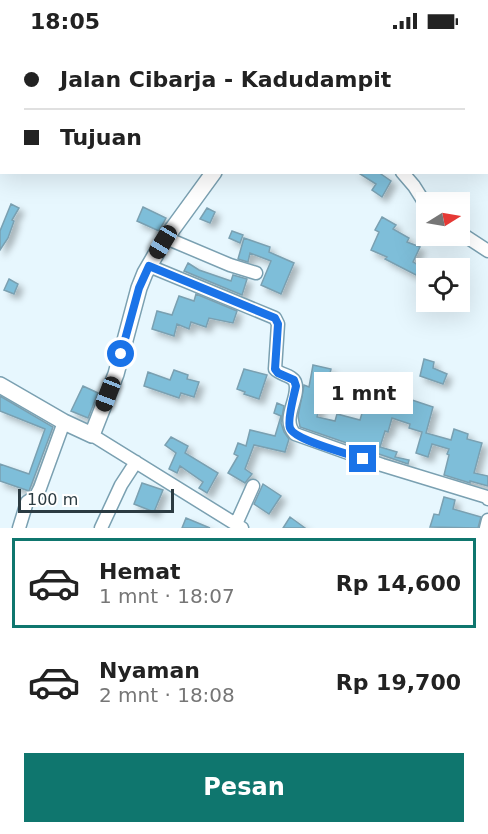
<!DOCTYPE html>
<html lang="id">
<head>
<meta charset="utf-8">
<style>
  :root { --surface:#fff; --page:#f6f6f6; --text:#222; --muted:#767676; --line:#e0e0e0; --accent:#0f766e }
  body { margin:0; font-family:"DejaVu Sans",sans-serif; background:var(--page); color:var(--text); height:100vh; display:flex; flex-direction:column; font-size:22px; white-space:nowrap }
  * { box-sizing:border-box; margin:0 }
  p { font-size:20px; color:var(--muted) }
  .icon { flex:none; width:33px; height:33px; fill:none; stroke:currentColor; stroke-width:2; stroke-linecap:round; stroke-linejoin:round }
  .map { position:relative; height:486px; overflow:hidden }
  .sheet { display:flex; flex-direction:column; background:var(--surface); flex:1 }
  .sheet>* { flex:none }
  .banner { position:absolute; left:0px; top:0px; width:489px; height:132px; box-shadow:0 6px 24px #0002; display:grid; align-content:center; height:132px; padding:0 24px; background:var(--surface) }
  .needle { width:39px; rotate:79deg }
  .tools { position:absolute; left:416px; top:150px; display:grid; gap:12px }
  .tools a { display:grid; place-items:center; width:54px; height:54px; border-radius:0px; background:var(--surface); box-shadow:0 6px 24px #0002; font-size:30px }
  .scale { position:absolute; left:18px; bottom:15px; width:156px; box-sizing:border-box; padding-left:6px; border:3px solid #2b3b42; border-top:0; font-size:16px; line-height:21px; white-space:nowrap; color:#2b3b42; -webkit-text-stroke:4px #fff; paint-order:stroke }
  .end { position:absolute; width:27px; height:27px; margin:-14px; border:8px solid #1a73e8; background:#fff; box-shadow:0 0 0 3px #fff }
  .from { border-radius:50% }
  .bubble { position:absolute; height:42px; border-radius:0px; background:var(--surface); box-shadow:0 6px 24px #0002; font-size:20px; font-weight:600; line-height:42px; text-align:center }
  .car { position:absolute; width:18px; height:36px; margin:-18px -9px; border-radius:8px; box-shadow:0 0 4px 2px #0007; background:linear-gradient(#222 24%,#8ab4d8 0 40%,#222 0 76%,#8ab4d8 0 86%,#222 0) }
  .banner b { display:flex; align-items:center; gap:21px; height:57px; font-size:22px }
  .banner b+b { border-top:2px solid var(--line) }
  .banner i { width:15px; height:15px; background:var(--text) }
  ul { padding:10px 0 0; list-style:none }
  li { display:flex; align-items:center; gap:18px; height:90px; margin:0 12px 9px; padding:0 12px; border:3px solid transparent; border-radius:0px }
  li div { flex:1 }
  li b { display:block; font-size:22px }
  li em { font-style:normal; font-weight:600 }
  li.current { border-color:var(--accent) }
  li>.icon { width:54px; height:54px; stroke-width:1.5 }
  .cta { display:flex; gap:12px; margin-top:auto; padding:12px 24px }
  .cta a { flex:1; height:69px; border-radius:0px; background:var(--accent); color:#fff; font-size:24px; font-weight:600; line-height:69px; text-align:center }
  .status { display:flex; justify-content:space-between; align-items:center; height:42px; padding:0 30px; background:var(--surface); direction:ltr }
  .status svg { height:16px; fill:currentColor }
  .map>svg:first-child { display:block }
  .building { fill:#7ebed9; stroke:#7aa0b1; stroke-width:1.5; filter:url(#shadow) }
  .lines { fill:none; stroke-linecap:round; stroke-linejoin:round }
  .minor-casing { stroke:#7aa0b1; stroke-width:15 }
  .tertiary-casing { stroke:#7aa0b1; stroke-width:18 }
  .minor { stroke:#fff; stroke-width:12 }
  .tertiary { stroke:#fff; stroke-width:15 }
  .route { stroke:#1a73e8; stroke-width:8 }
</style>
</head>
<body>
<div class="status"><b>18:05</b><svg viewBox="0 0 49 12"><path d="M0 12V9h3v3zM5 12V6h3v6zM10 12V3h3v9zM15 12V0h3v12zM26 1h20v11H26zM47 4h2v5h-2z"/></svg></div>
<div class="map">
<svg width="488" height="486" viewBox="0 0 488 486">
  <defs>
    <filter id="shadow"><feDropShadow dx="5" dy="5" stdDeviation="3" flood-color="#0004"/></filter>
  </defs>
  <rect width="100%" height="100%" fill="#e7f7fe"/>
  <path class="building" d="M357,130H378L391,139L382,155L372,148L376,142Z
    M11,162L19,166L12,178L14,179L8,196L0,208V189Z
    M143,165L166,176L159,189L137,179Z
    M207,166L215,170L210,181L200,177Z
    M382,175L396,183L393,187L409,196L407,200L420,205L413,220L420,224L416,233L385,217L387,215L371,208L379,190L375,188Z
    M232,189L243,193L240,201L229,196Z
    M244,196L270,205L269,210L294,221L281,252L261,243L271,219L250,211L248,220L238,217Z
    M188,221L199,228L231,239L233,233L247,237L242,253L184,229Z
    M9,237L18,242L14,252L4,248Z
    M196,252L237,269L233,281L209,276L206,285L191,280L189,287L177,282L174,294L152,287L157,269L172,273L179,254L194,259Z
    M424,317L434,320L433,326L447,332L443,342L420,334Z
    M313,323L331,327L327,345L325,344L317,375L335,379L337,372L360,378L366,357L361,356L364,346L376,350L377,347L388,350L389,344L399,347L397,353L433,365L426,391L451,398L454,387L468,392L467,397L482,401L474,431L488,434V444L470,439V441L444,433L449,413L447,412L449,407L432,402L428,415L416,411L422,390L409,386L410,382L392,376L388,390L385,389L380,405L397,410L395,415L409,418L408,422L300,385L298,374L304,343L309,345Z
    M244,327L267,333L259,357L244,352L245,350L237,347Z
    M174,328L188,333L187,337L199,340L194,355L181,351L179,356L144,344L148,330L170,338Z
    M83,344L98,351L88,376L71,369Z
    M0,354L53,385L29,449L0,439V422L29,432L45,387L0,369Z
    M277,361L284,364L281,381L284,390L289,397L285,410L254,403L245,427L252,432L245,441L228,431L238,414L234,412L238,401L246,404L250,388L275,394L281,374L274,371Z
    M171,395L188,404L185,411L218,431L207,451L199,446L203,440L180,424L177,431L169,427L176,411L165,403Z
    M142,441L163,448L154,470L134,462Z
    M263,442L281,454L269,472L254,462Z
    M444,455L455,458L453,467L481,475L478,486L430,485L434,472L439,473Z
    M290,475L305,486H283Z
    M186,476L210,486H182Z"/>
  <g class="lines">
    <defs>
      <path id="minor" d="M402,130L414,144L426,163
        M459,190L488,209
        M166,196L230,223L256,231
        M149,224L275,276L278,282L275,327C280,333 292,333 295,340C301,355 280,377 295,392L382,423L487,455L488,457
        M92,393L242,486
        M236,482L253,444
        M19,486L27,460L36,454L40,446L64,380
        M101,486L121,443L136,420
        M486,486L488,478"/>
      <path id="tertiary" d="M309,2L310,0
        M0,343L64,380L92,393L116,332L139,246L145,231L163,200L214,130"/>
    </defs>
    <use href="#minor" class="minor-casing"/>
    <use href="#tertiary" class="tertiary-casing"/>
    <use href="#minor" class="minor"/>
    <use href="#tertiary" class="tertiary"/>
  </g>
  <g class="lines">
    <path class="route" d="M121,312L139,246L149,224L275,276L278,282L275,327L278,331L294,338L296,344C294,353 287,378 290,386C294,398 349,412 363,417"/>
  </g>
</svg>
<div class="tools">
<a><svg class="needle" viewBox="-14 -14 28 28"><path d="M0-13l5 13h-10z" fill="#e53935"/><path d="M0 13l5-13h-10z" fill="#767676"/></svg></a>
<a><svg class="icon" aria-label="locate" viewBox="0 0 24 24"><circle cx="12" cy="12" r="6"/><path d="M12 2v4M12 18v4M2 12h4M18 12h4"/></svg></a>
</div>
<div class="scale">100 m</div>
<i class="end from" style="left:121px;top:312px"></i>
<i class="end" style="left:363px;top:417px"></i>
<div class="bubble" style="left:314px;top:330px;width:99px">1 mnt</div>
<i class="car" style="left:163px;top:200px;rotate:211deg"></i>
<i class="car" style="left:108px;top:352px;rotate:201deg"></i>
<div class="banner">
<b><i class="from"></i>Jalan Cibarja - Kadudampit</b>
<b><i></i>Tujuan</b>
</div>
</div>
<section class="sheet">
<ul>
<li class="current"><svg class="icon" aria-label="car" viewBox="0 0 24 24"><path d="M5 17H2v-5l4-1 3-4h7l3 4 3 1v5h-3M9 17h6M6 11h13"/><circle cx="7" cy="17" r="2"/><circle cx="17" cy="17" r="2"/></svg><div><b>Hemat</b><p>1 mnt · 18:07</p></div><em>Rp 14,600</em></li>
<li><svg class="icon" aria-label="car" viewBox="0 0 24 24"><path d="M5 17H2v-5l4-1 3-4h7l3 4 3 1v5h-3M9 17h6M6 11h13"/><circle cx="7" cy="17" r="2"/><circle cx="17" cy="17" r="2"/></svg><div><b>Nyaman</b><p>2 mnt · 18:08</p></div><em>Rp 19,700</em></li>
</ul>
<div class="cta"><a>Pesan</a></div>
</section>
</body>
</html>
